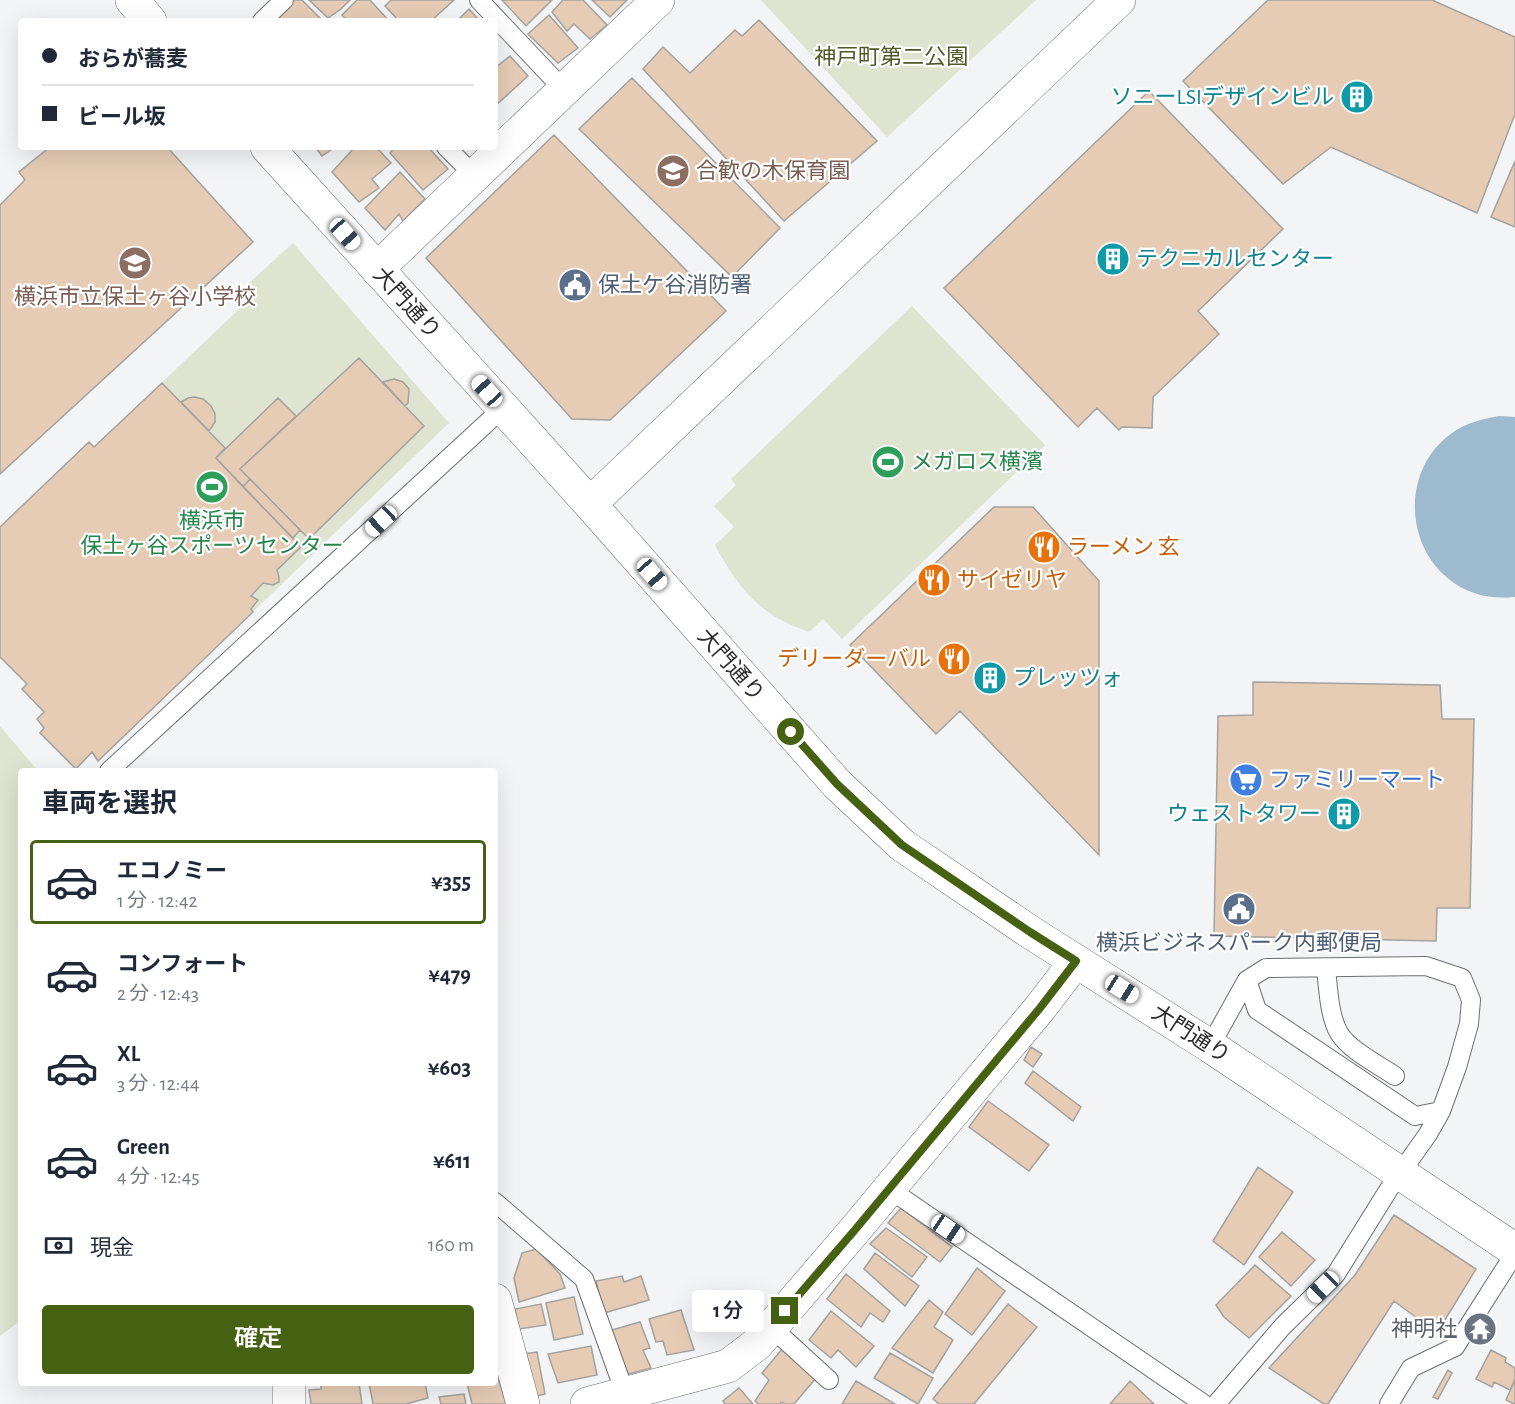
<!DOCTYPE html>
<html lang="ja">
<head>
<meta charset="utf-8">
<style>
  :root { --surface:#fff; --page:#f2f2f3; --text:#1f2937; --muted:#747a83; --line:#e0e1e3; --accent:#456111 }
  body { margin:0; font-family:"Alegreya Sans","Noto Sans JP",sans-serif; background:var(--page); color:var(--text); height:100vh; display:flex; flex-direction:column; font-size:22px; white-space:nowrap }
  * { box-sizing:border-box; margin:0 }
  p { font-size:20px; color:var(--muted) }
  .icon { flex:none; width:33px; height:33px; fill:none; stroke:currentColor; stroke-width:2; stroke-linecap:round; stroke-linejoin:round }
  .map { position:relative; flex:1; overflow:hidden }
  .sheet { position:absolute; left:18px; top:768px; width:480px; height:618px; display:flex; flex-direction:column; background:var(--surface); border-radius:6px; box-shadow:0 6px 24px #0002 }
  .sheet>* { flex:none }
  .guide { position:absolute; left:18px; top:18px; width:480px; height:132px; border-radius:6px; box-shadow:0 6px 24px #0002; display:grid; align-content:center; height:132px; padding:0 24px; background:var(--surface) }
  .end { position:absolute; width:27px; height:27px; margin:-14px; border:8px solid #456111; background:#fff; box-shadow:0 0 0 3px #fff }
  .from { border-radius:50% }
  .bubble { position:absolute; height:42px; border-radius:6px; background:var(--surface); box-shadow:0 6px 24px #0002; font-size:20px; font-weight:600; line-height:42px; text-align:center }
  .car { position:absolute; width:18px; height:36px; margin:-18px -9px; border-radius:8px; box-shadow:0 0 4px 2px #0007; background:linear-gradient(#fff 24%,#345 0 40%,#fff 0 76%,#345 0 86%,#fff 0) }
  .guide b { display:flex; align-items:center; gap:21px; height:57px; font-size:22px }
  .guide b+b { border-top:2px solid var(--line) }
  .guide i { width:15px; height:15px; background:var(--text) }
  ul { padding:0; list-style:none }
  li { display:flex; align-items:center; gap:18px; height:84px; margin:0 12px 9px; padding:0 12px; border:3px solid transparent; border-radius:6px }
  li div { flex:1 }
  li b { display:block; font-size:22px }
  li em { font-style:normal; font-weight:600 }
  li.current { border-color:var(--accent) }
  li>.icon { width:54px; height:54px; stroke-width:1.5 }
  h2 { padding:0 24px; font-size:27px; line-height:72px }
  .pay { display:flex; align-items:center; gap:15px; height:66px; padding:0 24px; font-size:22px }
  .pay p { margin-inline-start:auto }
  .button { display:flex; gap:12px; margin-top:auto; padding:12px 24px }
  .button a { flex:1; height:69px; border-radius:6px; background:var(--accent); color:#fff; font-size:24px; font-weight:600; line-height:69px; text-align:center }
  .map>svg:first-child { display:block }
  .green { fill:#dee4d0 }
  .water { fill:#9dbace }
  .building { fill:#e6ccb5; stroke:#a3a2a0; stroke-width:1.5 }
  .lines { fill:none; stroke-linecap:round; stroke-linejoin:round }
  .lane-casing { stroke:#6e6f70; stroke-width:20 }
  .street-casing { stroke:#6e6f70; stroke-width:34 }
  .secondary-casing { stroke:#6e6f70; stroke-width:34 }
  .lane { stroke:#fff; stroke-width:18 }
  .street { stroke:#fff; stroke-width:33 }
  .secondary { stroke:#fff; stroke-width:33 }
  .route { stroke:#456111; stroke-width:8 }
  .labels { text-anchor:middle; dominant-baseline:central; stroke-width:4.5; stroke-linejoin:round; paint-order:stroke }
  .park-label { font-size:22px; fill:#4d5929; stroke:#fff }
  .culture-label { font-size:22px; fill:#0d838f; stroke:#fff; text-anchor:end }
  .education-label { font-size:22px; fill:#785e54; stroke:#fff; text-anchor:start }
  .service-label { font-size:22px; fill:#4e5e75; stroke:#fff; text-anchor:start }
  .street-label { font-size:22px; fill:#2c2c2d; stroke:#fff }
  .leisure-label { font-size:22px; fill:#27864d; stroke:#fff; text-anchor:start }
  .food-label { font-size:22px; fill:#c56008; stroke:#fff; text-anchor:start }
  .shop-label { font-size:22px; fill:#366cbe; stroke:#fff; text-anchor:start }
  .worship-label { font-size:22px; fill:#5b616d; stroke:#fff; text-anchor:end }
</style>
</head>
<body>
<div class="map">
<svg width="1515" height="1404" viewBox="0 0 1515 1404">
  <rect width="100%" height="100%" fill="#f3f4f6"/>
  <path class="green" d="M761,0H1036L887,137Z
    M293,243L449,423L98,761L92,753L76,769L40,733L44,728L37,719L44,712L22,689L27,684L0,657V527L89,442L94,447L257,292L249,283Z
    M912,306L1045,445L842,639L823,619L809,632C799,628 788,624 779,619C749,602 731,575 715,545L734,527L714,506L736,485L731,479Z
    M0,726L38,771H21V1320L0,1336Z"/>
  <path class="water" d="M1499,416L1515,417V597C1502,598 1487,598 1474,593C1406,569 1394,474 1452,433C1466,423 1482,419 1499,416Z"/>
  <path class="building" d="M293,0H302L322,20L273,21Z
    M309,0H350L341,9L328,18Z
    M357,0H370L389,21H348L342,15Z
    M391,0H454L431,21H399L385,6Z
    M502,0H552L526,26Z
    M563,0H583L607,25L590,39L574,24L567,31L552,12Z
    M592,0H627L610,17Z
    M1268,0H1432L1515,37V114L1477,213L1331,147L1283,184L1183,81Z
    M469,9L480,21H457Z
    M549,15L578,48L558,63L528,34Z
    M759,20L877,141L784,221L643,69L663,47L690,73L735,30L742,36Z
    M510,56L528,76L495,106V68Z
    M632,78L780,228L732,277L579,129Z
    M1149,91L1283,229L1198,311L1219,334L1153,397L1152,428L1122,427L1119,430L1097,408L1078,427L944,288Z
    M554,135L726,311L610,420L572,419L426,258Z
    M50,147H167L253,242L0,474V205L25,180L19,172Z
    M315,147H335L322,156Z
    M355,147H376L391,163L372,179L379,188L359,202L332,172Z
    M395,147H428L448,169L423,190L390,153Z
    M1515,161V227L1491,217Z
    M400,172L425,199L403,221L399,214L385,230L365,208Z
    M359,358L424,426L309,539L240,469Z
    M394,379L403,382L409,389L408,403L405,406L383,382Z
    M162,383L225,448L216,458L301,547L277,570L279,577V582L273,585L263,583L251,596L258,600L251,609L253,612L98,761L92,752L76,769L40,733L44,728L37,719L44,712L22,689L27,684L0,657V527L89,442L94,447Z
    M194,397L203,399L211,406L215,414V422L209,431L181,402L188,398Z
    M278,398L296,416L240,469L250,479L243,487L216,458Z
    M250,479L300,530L293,538L243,487Z
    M994,507H1033L1099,581V855L960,711L936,734L850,645Z
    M1253,682L1440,685L1442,719H1474L1470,908H1437L1436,941L1214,936L1218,716L1253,715Z
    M1031,1047L1042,1054L1033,1067L1024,1060Z
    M1033,1071L1081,1107L1073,1121L1025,1083Z
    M988,1101L1049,1145L1029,1171L969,1127Z
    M1258,1167L1293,1192L1244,1265L1213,1241Z
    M901,1208L952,1247L940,1262L888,1223Z
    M1394,1215L1476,1269L1437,1333L1394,1301L1328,1404H1324L1269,1368L1355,1275Z
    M886,1228L927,1257L912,1277L870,1244Z
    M1282,1232L1315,1260L1291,1286L1259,1257Z
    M536,1249L560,1274L565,1288L519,1302L514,1278L522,1253Z
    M875,1253L919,1286L905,1306L864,1269Z
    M1255,1265L1291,1296L1249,1338L1224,1317L1216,1305Z
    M977,1268L1005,1291L972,1335L945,1314Z
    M846,1274L890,1311L883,1322L870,1313L861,1327L827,1299Z
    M622,1276L624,1282L641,1276L649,1300L604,1313L596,1281Z
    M574,1297L583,1334L554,1340L546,1303Z
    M929,1300L943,1312L934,1327L953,1340L933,1373L892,1348Z
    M541,1304L546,1325L519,1329L515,1309Z
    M1008,1304L1037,1327L974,1404H939L933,1399Z
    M681,1310L694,1350L667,1355L663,1341L656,1342L649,1319Z
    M831,1311L874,1346L856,1367L838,1350L831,1358L809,1340Z
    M640,1322L650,1348L643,1350L651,1368L625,1375L612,1330Z
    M591,1346L597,1375L558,1383L548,1354Z
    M783,1348L817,1377L794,1404H784L782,1402L780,1404H758L755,1401L769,1380L762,1373Z
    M1491,1350L1506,1358L1505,1362L1515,1368V1379L1510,1390L1494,1382L1492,1387L1476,1379Z
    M537,1352L545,1394L533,1397L523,1354Z
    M890,1353L933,1378L918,1404L874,1378Z
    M1448,1370L1452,1373L1438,1399L1433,1397Z
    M496,1371L506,1404H472L467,1383H495Z
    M1515,1380V1404H1514L1506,1400Z
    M856,1381L895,1404H842Z
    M1130,1381L1154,1404H1110Z
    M321,1383H359L362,1404H311L309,1390L321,1389Z
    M369,1383H425L428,1398L406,1404H373Z
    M739,1388L753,1404H725L723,1401Z
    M464,1394L466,1404H441L439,1397Z"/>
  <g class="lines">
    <defs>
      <path id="lane" d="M479,0L565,91
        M262,21L284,0
        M446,147L475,176
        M109,771L503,408
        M1326,968C1328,986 1329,1016 1339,1033C1349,1050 1379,1065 1395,1076
        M1247,980L1257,1010L1415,1116L1441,1111
        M1210,1046L1247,980L1266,968L1426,966L1462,978L1471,1000L1469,1024L1457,1067L1441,1111L1428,1134L1389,1189L1336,1274L1283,1326L1216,1404
        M889,1189L1204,1404
        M495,1202L584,1279L625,1393
        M771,1327L829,1380
        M1389,1404L1411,1368L1455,1347L1515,1253"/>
      <path id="street" d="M377,269L658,0
        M495,1300L523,1404
        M289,1404V1383
        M587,1404L728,1366L757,1344L854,1231L1040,1008L1076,961"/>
      <path id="secondary" d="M132,0L150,21
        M267,147L590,504L837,784L902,845L1030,932L1210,1046L1515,1250
        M590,504L1119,0"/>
    </defs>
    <use href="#lane" class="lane-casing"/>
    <use href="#street" class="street-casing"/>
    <use href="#secondary" class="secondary-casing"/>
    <use href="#lane" class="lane"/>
    <use href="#street" class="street"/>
    <use href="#secondary" class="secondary"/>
  </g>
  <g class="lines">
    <path class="route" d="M785,1311L854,1231L1040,1008L1076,961L1030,932L902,845L837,784L791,732"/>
  </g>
  <defs>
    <symbol id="building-disc" viewBox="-11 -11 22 22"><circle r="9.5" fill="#0f9aa8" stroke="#fff"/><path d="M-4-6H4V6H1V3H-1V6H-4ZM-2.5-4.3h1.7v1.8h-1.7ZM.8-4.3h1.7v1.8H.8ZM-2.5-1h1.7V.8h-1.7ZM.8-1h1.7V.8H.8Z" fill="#fff"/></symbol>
    <symbol id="school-disc" viewBox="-11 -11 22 22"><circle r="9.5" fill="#8d6e63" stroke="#fff"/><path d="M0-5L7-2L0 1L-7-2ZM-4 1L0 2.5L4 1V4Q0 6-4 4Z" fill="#fff"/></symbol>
    <symbol id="civic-disc" viewBox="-11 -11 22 22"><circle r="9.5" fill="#5c6f8a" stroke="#fff"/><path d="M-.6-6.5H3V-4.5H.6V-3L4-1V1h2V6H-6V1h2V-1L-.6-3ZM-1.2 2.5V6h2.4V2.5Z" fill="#fff"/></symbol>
    <symbol id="stadium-disc" viewBox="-11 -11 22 22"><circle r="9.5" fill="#2e9e5b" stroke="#fff"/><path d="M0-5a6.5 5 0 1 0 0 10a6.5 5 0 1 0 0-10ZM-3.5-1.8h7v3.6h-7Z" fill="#fff"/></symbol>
    <symbol id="restaurant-disc" viewBox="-11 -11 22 22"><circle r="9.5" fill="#e8710a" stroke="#fff"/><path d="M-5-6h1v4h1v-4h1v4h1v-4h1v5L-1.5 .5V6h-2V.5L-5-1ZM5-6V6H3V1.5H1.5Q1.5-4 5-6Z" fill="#fff"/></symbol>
    <symbol id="supermarket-disc" viewBox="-11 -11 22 22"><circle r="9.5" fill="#3f7fe0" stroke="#fff"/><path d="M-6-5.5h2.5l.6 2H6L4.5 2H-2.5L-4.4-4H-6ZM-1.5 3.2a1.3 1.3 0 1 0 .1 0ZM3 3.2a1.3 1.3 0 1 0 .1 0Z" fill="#fff"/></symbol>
    <symbol id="temple-disc" viewBox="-11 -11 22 22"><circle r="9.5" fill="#6b7280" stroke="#fff"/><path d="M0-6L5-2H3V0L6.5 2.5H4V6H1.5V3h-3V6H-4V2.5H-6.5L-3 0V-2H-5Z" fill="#fff"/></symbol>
  </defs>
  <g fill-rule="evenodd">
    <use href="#building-disc" x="1338" y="78" width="38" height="38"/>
    <use href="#school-disc" x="654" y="152" width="38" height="38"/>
    <use href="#building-disc" x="1094" y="240" width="38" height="38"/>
    <use href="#school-disc" x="116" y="244" width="38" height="38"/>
    <use href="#civic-disc" x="556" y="266" width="38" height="38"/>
    <use href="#stadium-disc" x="869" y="443" width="38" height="38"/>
    <use href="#stadium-disc" x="193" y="468" width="38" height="38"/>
    <use href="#restaurant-disc" x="1025" y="528" width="38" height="38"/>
    <use href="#restaurant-disc" x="915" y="561" width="38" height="38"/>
    <use href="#restaurant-disc" x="935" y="640" width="38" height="38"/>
    <use href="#building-disc" x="971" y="659" width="38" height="38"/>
    <use href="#supermarket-disc" x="1227" y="761" width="38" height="38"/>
    <use href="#building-disc" x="1325" y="795" width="38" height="38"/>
    <use href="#civic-disc" x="1220" y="890" width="38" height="38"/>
    <use href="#temple-disc" x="1461" y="1310" width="38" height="38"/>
  </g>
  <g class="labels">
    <g class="park-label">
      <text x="891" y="57">神戸町第二公園</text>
    </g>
    <g class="culture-label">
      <text x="1334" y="97">ソニーLSIデザインビル</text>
      <text x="1136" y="259" text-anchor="start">テクニカルセンター</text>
      <text x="1013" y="678" text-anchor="start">プレッツォ</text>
      <text x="1321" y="814">ウェストタワー</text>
    </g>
    <g class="education-label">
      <text x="696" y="171">合歓の木保育園</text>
      <text x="135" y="297" text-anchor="middle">横浜市立保土ヶ谷小学校</text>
    </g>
    <g class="service-label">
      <text x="598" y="285">保土ケ谷消防署</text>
      <text x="1239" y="943" text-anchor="middle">横浜ビジネスパーク内郵便局</text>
    </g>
    <g class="street-label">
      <text transform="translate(407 303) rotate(48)">大門通り</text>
      <text transform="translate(731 665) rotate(49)">大門通り</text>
      <text transform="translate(1191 1034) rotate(33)">大門通り</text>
    </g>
    <g class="leisure-label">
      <text x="911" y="462">メガロス横濱</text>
      <text x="212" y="521" text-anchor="middle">横浜市<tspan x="212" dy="25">保土ヶ谷スポーツセンター</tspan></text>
    </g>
    <g class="food-label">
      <text x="1067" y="547">ラーメン 玄</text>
      <text x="957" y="580">サイゼリヤ</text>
      <text x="931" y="659" text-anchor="end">デリーダーバル</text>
    </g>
    <g class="shop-label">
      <text x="1269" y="780">ファミリーマート</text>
    </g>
    <g class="worship-label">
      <text x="1457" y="1329">神明社</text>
    </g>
  </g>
</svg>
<i class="end from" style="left:791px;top:732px"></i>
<i class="end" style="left:785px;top:1311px"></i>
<div class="bubble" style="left:692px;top:1290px;width:72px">1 分</div>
<i class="car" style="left:345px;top:234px;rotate:138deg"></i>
<i class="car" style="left:487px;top:391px;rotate:318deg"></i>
<i class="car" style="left:381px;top:521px;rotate:227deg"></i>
<i class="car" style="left:652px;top:574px;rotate:139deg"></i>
<i class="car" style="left:1122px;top:989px;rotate:122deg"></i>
<i class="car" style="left:948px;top:1229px;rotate:124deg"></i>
<i class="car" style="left:1323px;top:1287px;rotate:226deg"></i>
<div class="guide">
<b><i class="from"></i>おらが蕎麦</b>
<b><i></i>ビール坂</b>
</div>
<section class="sheet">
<h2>車両を選択</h2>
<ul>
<li class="current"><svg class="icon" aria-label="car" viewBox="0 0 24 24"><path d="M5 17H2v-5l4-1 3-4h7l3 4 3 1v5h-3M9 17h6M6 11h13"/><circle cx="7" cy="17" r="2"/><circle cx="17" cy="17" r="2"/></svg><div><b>エコノミー</b><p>1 分 · 12:42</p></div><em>¥355</em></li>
<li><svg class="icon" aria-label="car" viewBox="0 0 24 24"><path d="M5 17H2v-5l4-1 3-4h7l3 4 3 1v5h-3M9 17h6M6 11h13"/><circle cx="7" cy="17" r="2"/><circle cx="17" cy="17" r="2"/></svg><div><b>コンフォート</b><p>2 分 · 12:43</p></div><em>¥479</em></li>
<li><svg class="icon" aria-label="car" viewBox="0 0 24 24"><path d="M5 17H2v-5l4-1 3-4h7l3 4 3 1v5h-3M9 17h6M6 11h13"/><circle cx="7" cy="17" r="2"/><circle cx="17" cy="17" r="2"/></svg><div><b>XL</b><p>3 分 · 12:44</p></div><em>¥603</em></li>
<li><svg class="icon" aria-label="car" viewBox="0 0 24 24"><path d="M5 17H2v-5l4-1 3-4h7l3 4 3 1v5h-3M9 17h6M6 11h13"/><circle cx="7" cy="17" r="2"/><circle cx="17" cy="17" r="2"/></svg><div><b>Green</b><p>4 分 · 12:45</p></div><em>¥611</em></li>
</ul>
<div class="pay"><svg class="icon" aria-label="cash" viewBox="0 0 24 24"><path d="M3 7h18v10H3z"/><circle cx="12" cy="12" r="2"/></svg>現金<p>160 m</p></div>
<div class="button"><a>確定</a></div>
</section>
</div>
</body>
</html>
